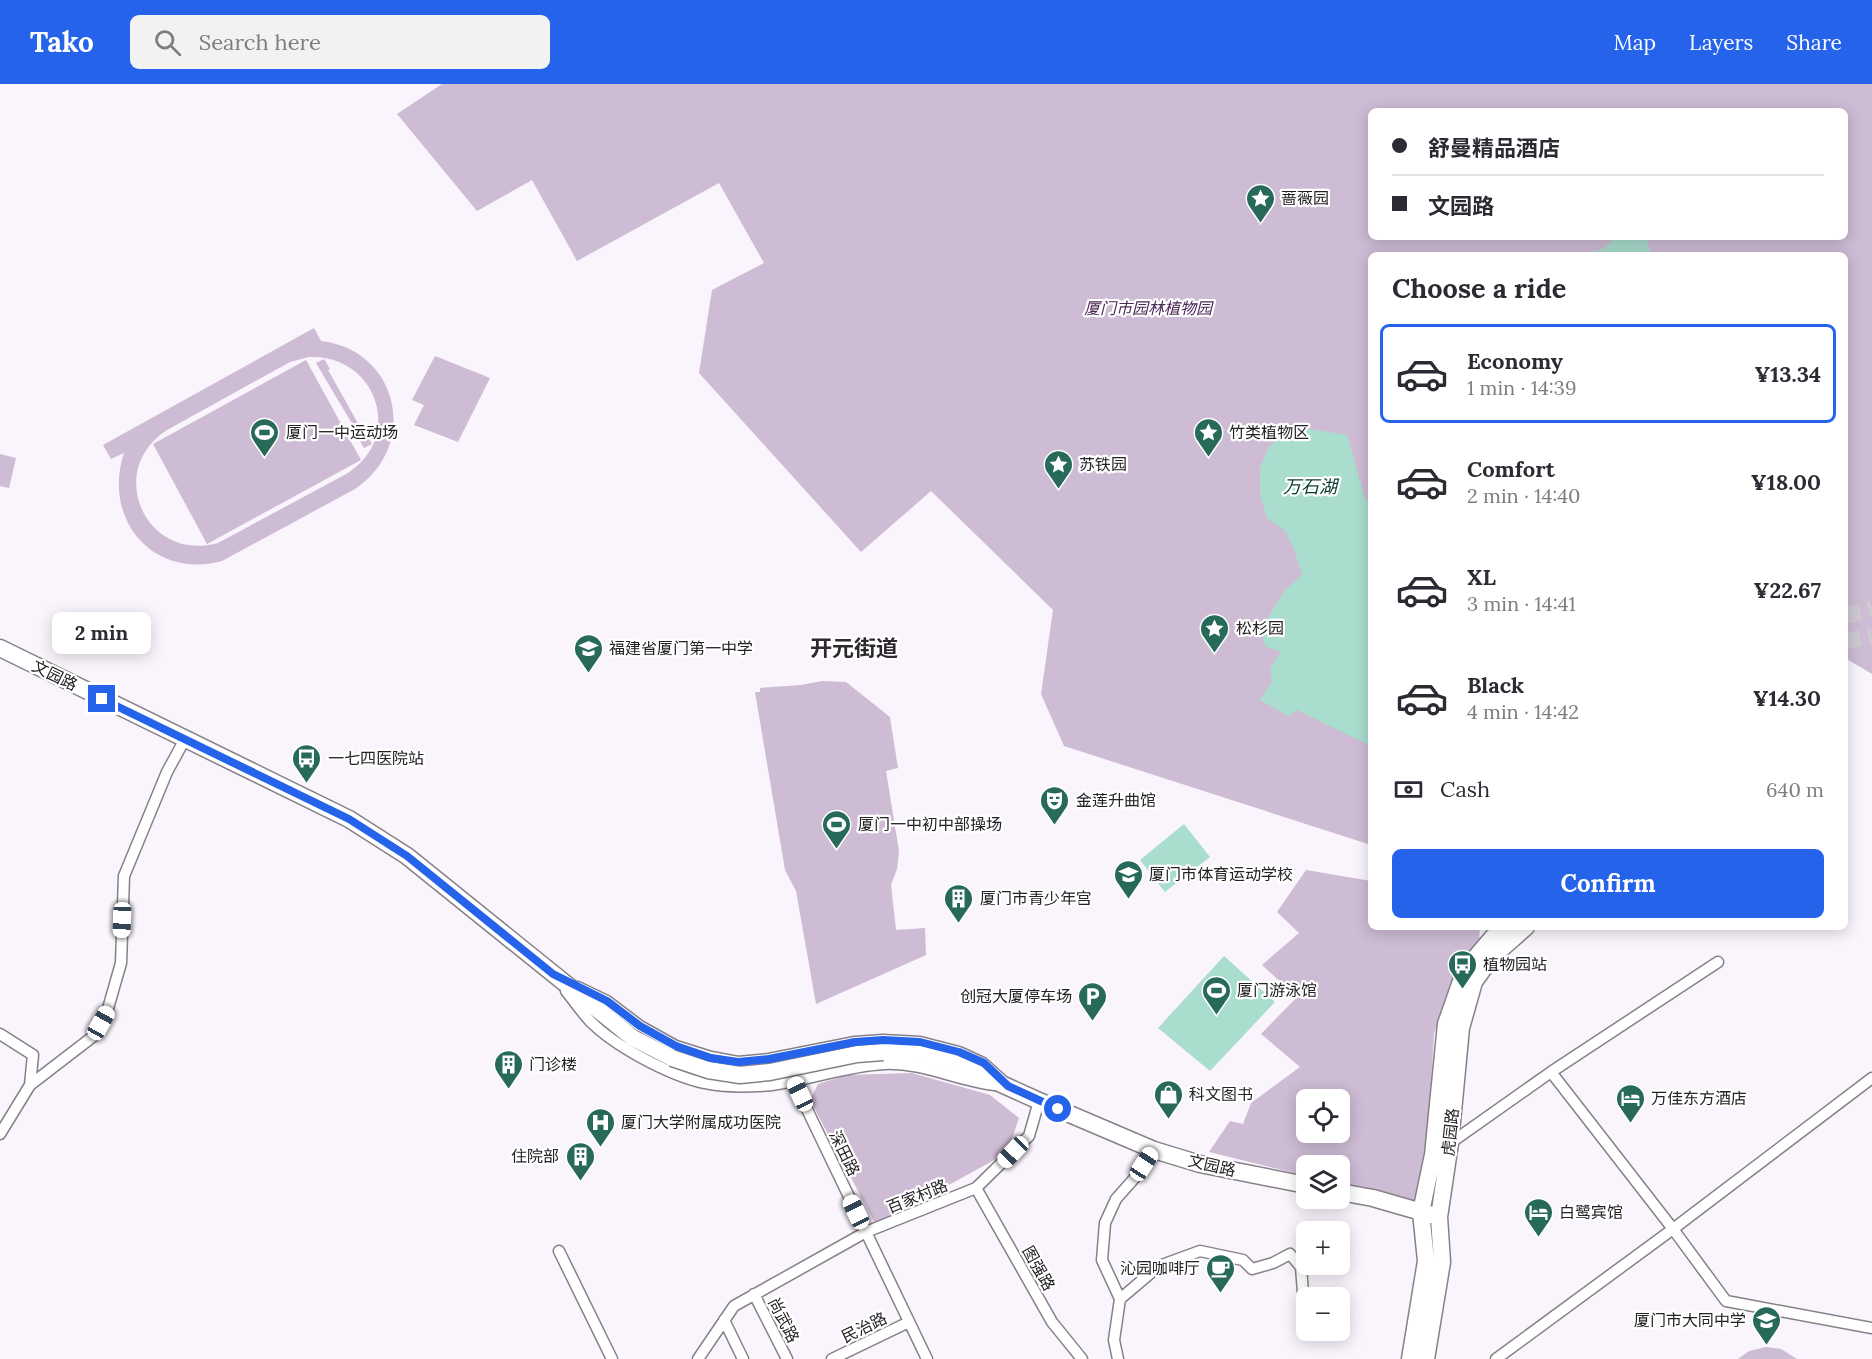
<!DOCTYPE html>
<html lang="en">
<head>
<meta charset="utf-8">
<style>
  :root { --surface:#fff; --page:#f2f2f3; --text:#2b2b33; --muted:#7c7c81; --line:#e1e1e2; --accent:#2563eb }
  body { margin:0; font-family:Lora,"Noto Sans SC",serif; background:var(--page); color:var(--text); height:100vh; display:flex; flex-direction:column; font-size:22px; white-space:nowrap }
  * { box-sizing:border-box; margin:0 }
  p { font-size:20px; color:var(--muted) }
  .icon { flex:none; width:33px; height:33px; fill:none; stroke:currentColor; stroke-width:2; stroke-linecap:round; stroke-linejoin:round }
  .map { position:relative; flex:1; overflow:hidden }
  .side { position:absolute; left:1368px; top:168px; width:480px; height:678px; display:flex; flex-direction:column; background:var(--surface); border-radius:9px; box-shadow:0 3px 15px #0003 }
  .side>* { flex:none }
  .guide { position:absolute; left:1368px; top:24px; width:480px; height:132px; border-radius:9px; box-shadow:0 3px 15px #0003; display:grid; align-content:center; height:132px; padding:0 24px; background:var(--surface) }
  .tools { position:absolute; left:1296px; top:1005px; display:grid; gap:12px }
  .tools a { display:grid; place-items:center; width:54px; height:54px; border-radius:9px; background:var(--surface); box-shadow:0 3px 15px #0003; font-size:30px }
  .end { position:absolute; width:27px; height:27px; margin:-14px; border:8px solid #2563eb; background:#fff; box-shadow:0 0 0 3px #fff }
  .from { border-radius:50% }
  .bubble { position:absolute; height:42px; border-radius:9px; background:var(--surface); box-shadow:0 3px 15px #0003; font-size:20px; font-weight:700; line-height:42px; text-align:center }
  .car { position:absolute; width:18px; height:36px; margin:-18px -9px; border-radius:8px; box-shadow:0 0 4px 2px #0007; background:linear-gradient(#fff 24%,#345 0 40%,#fff 0 76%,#345 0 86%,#fff 0) }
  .guide b { display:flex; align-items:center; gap:21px; height:57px; font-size:22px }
  .guide b+b { border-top:2px solid var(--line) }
  .guide i { width:15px; height:15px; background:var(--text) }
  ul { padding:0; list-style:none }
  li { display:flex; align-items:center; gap:18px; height:99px; margin:0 12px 9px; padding:0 12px; border:3px solid transparent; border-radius:9px }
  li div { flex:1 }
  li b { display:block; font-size:22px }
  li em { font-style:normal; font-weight:700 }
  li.on { border-color:var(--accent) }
  li>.icon { width:54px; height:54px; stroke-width:1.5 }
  h2 { padding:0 24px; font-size:27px; line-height:72px }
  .pay { display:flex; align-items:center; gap:15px; height:66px; padding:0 24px; font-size:22px }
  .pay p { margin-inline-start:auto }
  .cta { display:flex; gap:12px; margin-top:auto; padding:12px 24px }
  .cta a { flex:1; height:69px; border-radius:9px; background:var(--accent); color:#fff; font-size:24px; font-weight:700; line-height:69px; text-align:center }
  header { display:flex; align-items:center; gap:36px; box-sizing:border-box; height:84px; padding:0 30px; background:var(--accent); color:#fff }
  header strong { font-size:28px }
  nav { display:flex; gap:33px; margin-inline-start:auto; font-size:21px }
  .search { width:420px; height:54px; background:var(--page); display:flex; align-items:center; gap:15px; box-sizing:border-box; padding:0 21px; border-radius:9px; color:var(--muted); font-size:22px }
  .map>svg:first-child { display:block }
  .green { fill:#cebbd4; fill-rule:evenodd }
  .water { fill:#a9ddce }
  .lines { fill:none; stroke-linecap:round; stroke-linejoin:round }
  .secondary-tunnel { stroke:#cfcad1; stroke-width:16; stroke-dasharray:16 8; stroke-linecap:butt }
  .minor-casing { stroke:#868188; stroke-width:13 }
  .secondary-casing { stroke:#868188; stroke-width:19 }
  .minor { stroke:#fff; stroke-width:10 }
  .secondary { stroke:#fff; stroke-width:16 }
  .secondary-bridge-casing { stroke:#868188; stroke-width:19; stroke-linecap:butt }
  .secondary-bridge { stroke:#fff; stroke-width:16 }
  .route { stroke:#2563eb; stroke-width:8 }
  .labels { text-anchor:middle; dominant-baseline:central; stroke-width:4.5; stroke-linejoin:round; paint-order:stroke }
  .poi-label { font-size:16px; fill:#252225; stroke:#fff; text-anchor:start }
  .park-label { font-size:16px; font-style:italic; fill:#4d2958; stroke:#fff }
  .street-label { font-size:16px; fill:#252225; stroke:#fff }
  .water-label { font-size:18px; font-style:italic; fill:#07372d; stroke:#fff }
  .district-label { font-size:22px; font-weight:bold; fill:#2d292f; stroke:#fff }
</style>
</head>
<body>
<header>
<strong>Tako</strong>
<div class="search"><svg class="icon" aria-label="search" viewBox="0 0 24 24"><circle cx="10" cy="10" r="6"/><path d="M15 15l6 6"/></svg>Search here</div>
<nav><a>Map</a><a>Layers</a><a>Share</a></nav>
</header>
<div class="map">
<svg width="1872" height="1275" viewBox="0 0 1872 1275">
  <rect width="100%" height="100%" fill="#faf4fc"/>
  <path class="green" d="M442,0H1872V590L1845,574V171H1371V761L1064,662L1041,610L1053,526L931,407L861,468L699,289L712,206L764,179L719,99L577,177L532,96L477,127L397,30ZM1371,27H1845V153H1371Z
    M314,244L321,257C399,266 420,362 355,405L222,477C153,496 102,435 124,369L111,375L103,361ZM309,273C376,270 405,352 348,389L218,459C146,479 104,387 167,346L290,278Z
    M435,272L490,294L458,358L414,341L424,321L412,316Z
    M324,275L330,285L328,286L364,350H366L372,360L364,364L358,354L360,353L316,279Z
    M306,276L361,376L207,460L153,360Z
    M0,370L16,374L9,404L0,402Z
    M822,597L846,598L890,633L898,684L886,687L899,767L897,785L891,801L896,846L925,844L926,871L816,920L796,807L785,786L755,608H760V604L801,601Z
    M1306,786L1371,797V843H1480L1479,859L1450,904L1434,950L1424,1122L1340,1101V1082H1306V1092L1209,1068L1230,1037L1243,1040L1251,1019L1300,983L1261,950L1297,913L1262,881L1299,849L1277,828ZM1306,1016H1340V1048H1306Z
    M912,989L990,1011L1019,1034L1007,1069L876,1141L810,1016L818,1000L847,991Z
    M1766,1263L1781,1265L1797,1275H1738L1749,1267Z"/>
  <path class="water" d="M1614,153H1646L1651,171H1582L1605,164Z
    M1293,342L1347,351L1365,415L1371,420V662L1297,626L1288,632L1260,616L1272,597L1270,584L1281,568L1265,562L1261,545L1285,506L1302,491L1295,468L1286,448L1267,434L1260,410V384L1269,363Z
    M1184,740L1210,773L1165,808L1140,776Z
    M1224,872L1275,918L1210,987L1158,944Z"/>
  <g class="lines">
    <path class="secondary-tunnel" d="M1845,532L1872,525
      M1845,557L1872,552"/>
    <defs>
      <path id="minor" d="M578,903L607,917L640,942L676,962L711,973L738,978L769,975L855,958L883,956L920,958L959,968L983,979L1002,996
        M566,907C574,917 581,927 589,936C614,962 669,991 704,999C726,1004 749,1003 772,1001C809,996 846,982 884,980C923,978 957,997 995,1001
        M0,950L33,971L30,1001
        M1551,988L1718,878
        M791,992L927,1275
        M1872,994L1673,1145L1726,1217L1872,1244
        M0,1050L30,1001L95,951L107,928L121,879L124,792L167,688L185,655
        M1449,1060L1551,988L1673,1145L1496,1275
        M976,1104L1052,1238L1082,1275
        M559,1167L612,1275
        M754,1210L787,1275
        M1120,1215L1159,1182L1200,1167L1243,1176L1252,1185L1273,1179L1290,1170L1301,1183L1304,1221
        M724,1236L743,1275
        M698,1275L734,1222L866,1148L976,1104L1029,1052L1039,1017
        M832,1275L909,1238
        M1118,1275L1114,1256L1120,1215L1102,1176L1105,1139L1116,1115L1139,1089L1154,1066"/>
      <path id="secondary" d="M0,564L349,735L407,772L633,954L672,974
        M883,968L919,970L957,980L1039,1017L1154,1066L1200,1080L1306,1101
        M1340,1108L1373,1114L1432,1131
        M1410,1275L1426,1177L1421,1128L1433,1071L1446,940L1465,886L1493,853L1507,843
        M1426,1275L1442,1178L1439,1133L1450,1059L1461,944L1474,898L1491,874L1526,843"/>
    </defs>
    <use href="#minor" class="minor-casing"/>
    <use href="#secondary" class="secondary-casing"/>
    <use href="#minor" class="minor"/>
    <use href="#secondary" class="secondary"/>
    <defs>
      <path id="secondary-bridge" d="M672,974L708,986L740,991L770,988L857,970L883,968"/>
    </defs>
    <use href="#secondary-bridge" class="secondary-bridge-casing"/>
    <use href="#secondary-bridge" class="secondary-bridge"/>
  </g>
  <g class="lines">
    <path class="route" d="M102,615L349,735L407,772L553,890L607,917L640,942L676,962L711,974L738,978L769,975L855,958L883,956L920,958L959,968L984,979L1008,1002L1058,1025"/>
  </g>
  <defs>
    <symbol id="sight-pin" viewBox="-11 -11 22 30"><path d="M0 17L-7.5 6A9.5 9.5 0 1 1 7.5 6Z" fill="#276a5a" stroke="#fff"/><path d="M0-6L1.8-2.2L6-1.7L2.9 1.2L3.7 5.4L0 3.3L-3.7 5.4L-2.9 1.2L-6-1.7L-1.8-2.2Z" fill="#fff"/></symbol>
    <symbol id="stadium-pin" viewBox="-11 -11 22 30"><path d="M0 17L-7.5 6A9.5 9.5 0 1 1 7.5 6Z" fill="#276a5a" stroke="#fff"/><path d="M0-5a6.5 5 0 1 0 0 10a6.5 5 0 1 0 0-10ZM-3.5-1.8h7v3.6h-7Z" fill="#fff"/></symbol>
    <symbol id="school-pin" viewBox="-11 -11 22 30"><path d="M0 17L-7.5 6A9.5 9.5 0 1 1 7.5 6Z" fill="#276a5a" stroke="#fff"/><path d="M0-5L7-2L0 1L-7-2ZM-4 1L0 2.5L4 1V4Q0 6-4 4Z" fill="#fff"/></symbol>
    <symbol id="bus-pin" viewBox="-11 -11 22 30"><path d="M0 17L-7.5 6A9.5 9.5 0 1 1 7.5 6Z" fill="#276a5a" stroke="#fff"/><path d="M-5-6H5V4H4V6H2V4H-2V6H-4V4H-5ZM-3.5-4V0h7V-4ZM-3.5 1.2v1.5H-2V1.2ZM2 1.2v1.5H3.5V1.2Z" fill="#fff"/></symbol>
    <symbol id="theatre-pin" viewBox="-11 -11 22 30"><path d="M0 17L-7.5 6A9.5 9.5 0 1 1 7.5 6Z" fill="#276a5a" stroke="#fff"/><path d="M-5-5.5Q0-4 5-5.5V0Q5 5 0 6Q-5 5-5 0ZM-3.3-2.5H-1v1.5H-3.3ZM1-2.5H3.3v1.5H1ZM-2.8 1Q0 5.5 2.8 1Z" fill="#fff"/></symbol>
    <symbol id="building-pin" viewBox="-11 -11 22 30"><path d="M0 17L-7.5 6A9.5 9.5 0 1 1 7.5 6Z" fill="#276a5a" stroke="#fff"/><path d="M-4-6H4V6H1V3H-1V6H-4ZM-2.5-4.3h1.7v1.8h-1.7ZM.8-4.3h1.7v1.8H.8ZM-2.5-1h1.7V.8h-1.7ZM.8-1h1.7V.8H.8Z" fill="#fff"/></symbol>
    <symbol id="parking-pin" viewBox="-11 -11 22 30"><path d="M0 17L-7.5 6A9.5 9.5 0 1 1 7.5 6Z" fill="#276a5a" stroke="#fff"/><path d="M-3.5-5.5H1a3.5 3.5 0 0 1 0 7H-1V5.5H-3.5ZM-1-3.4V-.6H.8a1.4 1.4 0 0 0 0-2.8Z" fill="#fff"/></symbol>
    <symbol id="shop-pin" viewBox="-11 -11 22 30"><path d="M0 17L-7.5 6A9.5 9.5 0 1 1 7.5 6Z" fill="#276a5a" stroke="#fff"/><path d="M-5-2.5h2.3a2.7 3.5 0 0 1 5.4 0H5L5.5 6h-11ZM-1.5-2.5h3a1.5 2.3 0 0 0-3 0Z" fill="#fff"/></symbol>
    <symbol id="hotel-pin" viewBox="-11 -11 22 30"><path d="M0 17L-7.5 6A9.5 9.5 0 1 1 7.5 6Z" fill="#276a5a" stroke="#fff"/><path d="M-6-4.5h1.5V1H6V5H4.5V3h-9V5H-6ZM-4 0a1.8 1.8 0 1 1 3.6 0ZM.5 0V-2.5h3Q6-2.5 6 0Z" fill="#fff"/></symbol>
    <symbol id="hospital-pin" viewBox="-11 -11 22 30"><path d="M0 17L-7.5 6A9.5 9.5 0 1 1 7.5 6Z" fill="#276a5a" stroke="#fff"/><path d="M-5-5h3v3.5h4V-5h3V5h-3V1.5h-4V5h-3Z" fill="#fff"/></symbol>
    <symbol id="cafe-pin" viewBox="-11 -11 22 30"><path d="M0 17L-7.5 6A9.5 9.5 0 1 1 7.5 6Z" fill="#276a5a" stroke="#fff"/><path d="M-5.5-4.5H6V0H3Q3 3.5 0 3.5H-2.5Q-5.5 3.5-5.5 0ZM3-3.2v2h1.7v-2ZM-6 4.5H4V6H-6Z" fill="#fff"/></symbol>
  </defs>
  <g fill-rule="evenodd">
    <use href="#sight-pin" x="1244" y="98" width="33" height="45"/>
    <use href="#stadium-pin" x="248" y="332" width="33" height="45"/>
    <use href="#sight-pin" x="1192" y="332" width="33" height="45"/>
    <use href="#sight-pin" x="1042" y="364" width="33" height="45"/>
    <use href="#sight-pin" x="1198" y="528" width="33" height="45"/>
    <use href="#school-pin" x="572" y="548" width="33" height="45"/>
    <use href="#bus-pin" x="290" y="658" width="33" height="45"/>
    <use href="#theatre-pin" x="1038" y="700" width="33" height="45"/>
    <use href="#stadium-pin" x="820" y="724" width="33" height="45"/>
    <use href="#school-pin" x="1112" y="774" width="33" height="45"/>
    <use href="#building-pin" x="942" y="798" width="33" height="45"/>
    <use href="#bus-pin" x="1446" y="864" width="33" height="45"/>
    <use href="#stadium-pin" x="1200" y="890" width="33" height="45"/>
    <use href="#parking-pin" x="1076" y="896" width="33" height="45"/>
    <use href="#building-pin" x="492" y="964" width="33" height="45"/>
    <use href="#shop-pin" x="1152" y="994" width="33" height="45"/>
    <use href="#hotel-pin" x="1614" y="998" width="33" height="45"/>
    <use href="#hospital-pin" x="584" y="1022" width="33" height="45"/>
    <use href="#building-pin" x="564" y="1056" width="33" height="45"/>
    <use href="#hotel-pin" x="1522" y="1112" width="33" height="45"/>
    <use href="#cafe-pin" x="1204" y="1168" width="33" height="45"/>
    <use href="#school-pin" x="1750" y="1220" width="33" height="45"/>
  </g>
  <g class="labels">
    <g class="poi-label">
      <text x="1281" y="114">蔷薇园</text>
      <text x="286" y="348">厦门一中运动场</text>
      <text x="1229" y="348">竹类植物区</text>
      <text x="1079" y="380">苏铁园</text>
      <text x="1236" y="544">松杉园</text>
      <text x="609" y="564">福建省厦门第一中学</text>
      <text x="328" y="674">一七四医院站</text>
      <text x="1076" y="716">金莲升曲馆</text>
      <text x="858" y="740">厦门一中初中部操场</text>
      <text x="1149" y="790">厦门市体育运动学校</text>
      <text x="980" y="814">厦门市青少年宫</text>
      <text x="1483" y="880">植物园站</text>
      <text x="1237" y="906">厦门游泳馆</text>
      <text x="1072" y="912" text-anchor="end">创冠大厦停车场</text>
      <text x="529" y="980">门诊楼</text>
      <text x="1189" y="1010">科文图书</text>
      <text x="1651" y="1014">万佳东方酒店</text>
      <text x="621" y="1038">厦门大学附属成功医院</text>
      <text x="559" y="1072" text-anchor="end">住院部</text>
      <text x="1559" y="1128">白鹭宾馆</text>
      <text x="1200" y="1184" text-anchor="end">沁园咖啡厅</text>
      <text x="1746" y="1236" text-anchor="end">厦门市大同中学</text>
    </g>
    <g class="park-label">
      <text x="1148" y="224">厦门市园林植物园</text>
    </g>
    <g class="street-label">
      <text transform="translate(55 591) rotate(26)">文园路</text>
      <text transform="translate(1450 1048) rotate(-84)">虎园路</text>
      <text transform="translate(845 1069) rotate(64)">深田路</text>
      <text transform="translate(1212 1081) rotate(13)">文园路</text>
      <text transform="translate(917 1112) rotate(-22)">百家村路</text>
      <text transform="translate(1039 1184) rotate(61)">图强路</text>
      <text transform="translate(784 1236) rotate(63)">尚武路</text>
      <text transform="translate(864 1243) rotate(-26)">民治路</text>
    </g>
    <g class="water-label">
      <text x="1310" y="402">万石湖</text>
    </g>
    <g class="district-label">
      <text x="854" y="564">开元街道</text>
    </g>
  </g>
</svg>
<div class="tools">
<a><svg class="icon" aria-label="locate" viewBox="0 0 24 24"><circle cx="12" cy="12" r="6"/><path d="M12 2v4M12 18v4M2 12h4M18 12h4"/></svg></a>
<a><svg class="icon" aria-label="layers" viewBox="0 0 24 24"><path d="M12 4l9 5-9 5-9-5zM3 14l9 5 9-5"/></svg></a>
<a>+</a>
<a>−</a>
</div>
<i class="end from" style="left:1058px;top:1025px"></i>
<i class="end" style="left:102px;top:615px"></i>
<div class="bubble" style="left:52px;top:528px;width:99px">2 min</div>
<i class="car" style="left:122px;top:836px;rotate:182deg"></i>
<i class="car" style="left:101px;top:939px;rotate:29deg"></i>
<i class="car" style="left:800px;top:1010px;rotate:335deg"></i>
<i class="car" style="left:1013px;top:1068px;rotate:224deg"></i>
<i class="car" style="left:1144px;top:1080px;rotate:33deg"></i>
<i class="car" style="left:856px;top:1128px;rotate:334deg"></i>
<div class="guide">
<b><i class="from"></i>舒曼精品酒店</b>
<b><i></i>文园路</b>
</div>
<section class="side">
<h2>Choose a ride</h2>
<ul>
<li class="on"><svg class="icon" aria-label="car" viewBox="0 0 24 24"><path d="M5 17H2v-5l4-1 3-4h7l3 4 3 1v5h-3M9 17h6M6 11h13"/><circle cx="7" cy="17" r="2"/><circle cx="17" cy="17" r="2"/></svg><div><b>Economy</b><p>1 min · 14:39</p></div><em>¥13.34</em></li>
<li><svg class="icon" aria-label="car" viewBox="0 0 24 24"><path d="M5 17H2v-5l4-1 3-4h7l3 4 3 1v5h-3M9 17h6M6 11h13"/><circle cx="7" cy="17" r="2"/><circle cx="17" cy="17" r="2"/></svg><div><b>Comfort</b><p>2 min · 14:40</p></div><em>¥18.00</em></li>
<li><svg class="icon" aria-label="car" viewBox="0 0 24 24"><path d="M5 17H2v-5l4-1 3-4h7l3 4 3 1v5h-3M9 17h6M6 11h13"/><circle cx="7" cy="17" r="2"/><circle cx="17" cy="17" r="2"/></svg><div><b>XL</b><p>3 min · 14:41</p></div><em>¥22.67</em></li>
<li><svg class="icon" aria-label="car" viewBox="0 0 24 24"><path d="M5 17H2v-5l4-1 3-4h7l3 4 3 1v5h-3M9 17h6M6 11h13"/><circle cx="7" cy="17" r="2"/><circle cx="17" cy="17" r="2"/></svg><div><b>Black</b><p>4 min · 14:42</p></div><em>¥14.30</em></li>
</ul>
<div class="pay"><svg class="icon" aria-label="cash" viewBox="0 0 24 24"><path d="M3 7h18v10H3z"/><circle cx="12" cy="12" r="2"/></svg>Cash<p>640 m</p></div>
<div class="cta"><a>Confirm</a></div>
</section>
</div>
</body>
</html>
